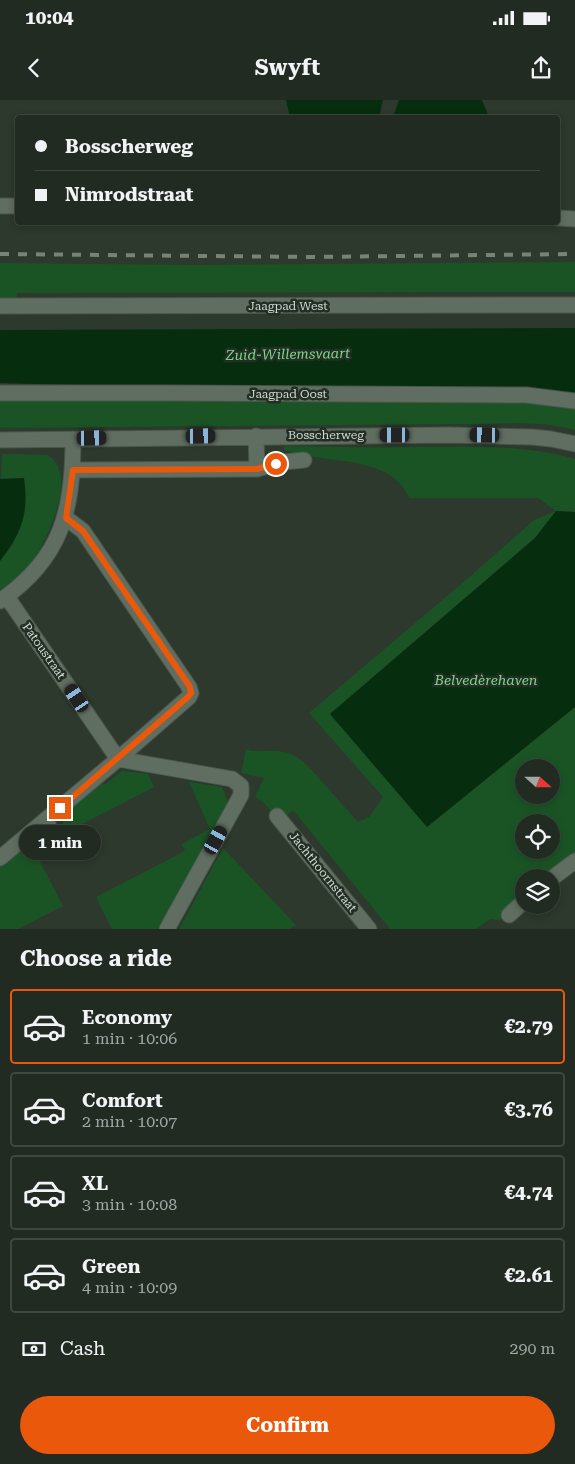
<!DOCTYPE html>
<html lang="en">
<head>
<meta charset="utf-8">
<style>
  :root { --surface:#222b22; --page:#2a332a; --text:#f1f3f6; --muted:#a2a7a5; --line:#3f4740; --accent:#ea580c }
  body { margin:0; font-family:"Roboto Serif",serif; background:var(--page); color:var(--text); height:100vh; display:flex; flex-direction:column; font-size:19px; white-space:nowrap }
  * { box-sizing:border-box; margin:0 }
  p { font-size:16px; color:var(--muted) }
  .icon { flex:none; width:28px; height:28px; fill:none; stroke:currentColor; stroke-width:2; stroke-linecap:round; stroke-linejoin:round }
  .map { position:relative; height:829px; overflow:hidden }
  .panel { display:flex; flex-direction:column; background:var(--surface); flex:1 }
  .panel>* { flex:none }
  .hud { position:absolute; left:15px; top:15px; width:545px; height:110px; border-radius:5px; box-shadow:0 2px 8px #0003,0 0 0 1px var(--line); display:grid; align-content:center; height:110px; padding:0 20px; background:var(--surface) }
  .needle { width:32px; rotate:111deg }
  .fabs { position:absolute; left:515px; top:659px; display:grid; gap:10px }
  .fabs a { display:grid; place-items:center; width:45px; height:45px; border-radius:50%; background:var(--surface); box-shadow:0 2px 8px #0003,0 0 0 1px var(--line); font-size:25px }
  .end { position:absolute; width:22px; height:22px; margin:-11px; border:6px solid #ea580c; background:#fff; box-shadow:0 0 0 2px #fff }
  .from { border-radius:50% }
  .bubble { position:absolute; height:35px; border-radius:18px; background:var(--surface); box-shadow:0 2px 8px #0003,0 0 0 1px var(--line); font-size:16px; font-weight:700; line-height:35px; text-align:center }
  .car { position:absolute; width:15px; height:30px; margin:-15px -8px; border-radius:6px; box-shadow:0 0 4px 1px #0007; background:linear-gradient(#222 24%,#8ab4d8 0 40%,#222 0 76%,#8ab4d8 0 86%,#222 0) }
  .hud b { display:flex; align-items:center; gap:18px; height:48px; font-size:19px }
  .hud b+b { border-top:1px solid var(--line) }
  .hud i { width:12px; height:12px; background:var(--text) }
  ul { padding:0; list-style:none }
  li { display:flex; align-items:center; gap:15px; height:75px; margin:0 10px 8px; padding:0 10px; border:2px solid var(--line); border-radius:5px }
  li div { flex:1 }
  li b { display:block; font-size:19px }
  li em { font-style:normal; font-weight:700 }
  li.current { border-color:var(--accent) }
  li>.icon { width:45px; height:45px; stroke-width:1.5 }
  h2 { padding:0 20px; font-size:22px; line-height:60px }
  .pay { display:flex; align-items:center; gap:12px; height:55px; padding:0 20px; font-size:19px }
  .pay p { margin-inline-start:auto }
  .button { display:flex; gap:10px; margin-top:auto; padding:10px 20px }
  .button a { flex:1; height:58px; border-radius:30px; background:var(--accent); color:#fff; font-size:20px; font-weight:700; line-height:58px; text-align:center }
  .status { display:flex; justify-content:space-between; align-items:center; height:35px; padding:0 25px; background:var(--surface); direction:ltr }
  .status svg { height:14px; fill:currentColor }
  header { display:flex; justify-content:space-between; align-items:center; height:65px; padding:0 20px; background:var(--surface); font-size:22px; font-weight:700 }
  .map>svg:first-child { display:block }
  .green { fill:#1a5425; fill-rule:evenodd }
  .water { fill:#072d0f }
  .lines { fill:none; stroke-linecap:round; stroke-linejoin:round }
  .minor-casing { stroke:#4a544b; stroke-width:17 }
  .minor { stroke:#5f6e60; stroke-width:15 }
  .rail { stroke:#778278; stroke-width:4; stroke-dasharray:9 9; stroke-linecap:butt }
  .route { stroke:#ea580c; stroke-width:6 }
  .labels { text-anchor:middle; dominant-baseline:central; stroke-width:5; stroke-linejoin:round; paint-order:stroke }
  .street-label { font-size:12px; fill:#d1d9d2; stroke:#232f24 }
  .water-label { font-size:14px; font-style:italic; fill:#7dd989; stroke:#232f24 }
</style>
</head>
<body>
<div class="status"><b>10:04</b><svg viewBox="0 0 49 12"><path d="M0 12V9h3v3zM5 12V6h3v6zM10 12V3h3v9zM15 12V0h3v12zM26 1h20v11H26zM47 4h2v5h-2z"/></svg></div>
<header><svg class="icon" aria-label="back" viewBox="0 0 24 24"><path d="M15 5l-7 7 7 7"/></svg>Swyft<svg class="icon" aria-label="share" viewBox="0 0 24 24"><path d="M12 15V3M7 8l5-5 5 5M5 13v7h14v-7"/></svg></header>
<div class="map">
<svg width="575" height="829" viewBox="0 0 575 829">
  <rect width="100%" height="100%" fill="#2d392d"/>
  <path class="green" d="M575,162V192L17,193L16,206H0V163L194,165Z
    M0,296L575,298V330C540,320 502,324 466,324L0,328Z
    M286,346C331,347 375,348 420,347C472,347 524,344 575,359V412L556,411L535,438L330,614L427,727L575,607V760L551,778H524V801L500,820L490,819L476,829H390L293,710L285,717L275,716L264,703L255,697L264,678L241,673L246,649L251,651C276,652 289,647 308,666L358,722L369,717L383,697L309,613L467,479L534,420L556,411L538,398H409C396,366 358,363 328,359C314,357 300,354 286,351L284,350V347ZM524,668H551V695H524ZM524,722H551V750H524Z
    M2,354L47,355C81,372 45,446 29,466C20,477 10,484 0,493V461L13,444L24,378L1,379Z
    M122,671L148,674L154,687L63,734V720L67,712L102,683L104,685Z
    M189,682L222,687L228,703L158,829H112L96,797L185,751L182,744L210,729Z
    M42,730L49,742L34,750L63,806L18,829H0V766Z
    M223,748L296,825L289,829H179Z"/>
  <path class="water" d="M286,0H383L379,17L290,18Z
    M399,0H482L489,17H393Z
    M575,228V298L0,283V230Z
    M24,378C29,413 22,433 0,461V379Z
    M556,411L575,412V607L427,727L330,614L535,438Z"/>
  <g class="lines">
    <defs>
      <path id="minor" d="M0,106H18
        M558,118L575,119
        M0,206L575,205
        M0,293H164L526,295L575,301
        M256,336L257,369
        M0,340L449,335L532,337L551,339L575,344
        M73,370L257,369L284,362L304,360
        M7,497L118,659L232,679L241,686V695L167,829
        M0,501C62,458 73,411 73,339
        M277,716L369,829
        M45,720L55,738
        M0,758L118,659L189,597L191,593L189,587L83,431L66,418
        M551,779L575,761
        M509,815L524,801"/>
    </defs>
    <use href="#minor" class="minor-casing"/>
    <use href="#minor" class="minor"/>
    <path class="rail" d="M0,154L310,157L575,154"/>
  </g>
  <g class="lines">
    <path class="route" d="M60,708L188,597L191,593L190,587L83,431L66,418L73,370L257,369L276,364"/>
  </g>
  <g class="labels">
    <g class="street-label">
      <text x="288" y="206">Jaagpad West</text>
      <text x="288" y="294">Jaagpad Oost</text>
      <text x="326" y="335">Bosscherweg</text>
      <text transform="translate(44 551) rotate(55)">Patoustraat</text>
      <text transform="translate(323 772) rotate(51)">Jachthoornstraat</text>
    </g>
    <g class="water-label">
      <text transform="translate(288 254) rotate(-1)">Zuid-Willemsvaart</text>
      <text x="486" y="580">Belvedèrehaven</text>
    </g>
  </g>
</svg>
<div class="fabs">
<a><svg class="needle" viewBox="-14 -14 28 28"><path d="M0-13l5 13h-10z" fill="#e53935"/><path d="M0 13l5-13h-10z" fill="#a2a7a5"/></svg></a>
<a><svg class="icon" aria-label="locate" viewBox="0 0 24 24"><circle cx="12" cy="12" r="6"/><path d="M12 2v4M12 18v4M2 12h4M18 12h4"/></svg></a>
<a><svg class="icon" aria-label="layers" viewBox="0 0 24 24"><path d="M12 4l9 5-9 5-9-5zM3 14l9 5 9-5"/></svg></a>
</div>
<i class="end from" style="left:276px;top:364px"></i>
<i class="end" style="left:60px;top:708px"></i>
<div class="bubble" style="left:19px;top:725px;width:82px">1 min</div>
<i class="car" style="left:395px;top:335px;rotate:270deg"></i>
<i class="car" style="left:485px;top:335px;rotate:271deg"></i>
<i class="car" style="left:201px;top:336px;rotate:89deg"></i>
<i class="car" style="left:92px;top:338px;rotate:89deg"></i>
<i class="car" style="left:77px;top:598px;rotate:326deg"></i>
<i class="car" style="left:216px;top:740px;rotate:29deg"></i>
<div class="hud">
<b><i class="from"></i>Bosscherweg</b>
<b><i></i>Nimrodstraat</b>
</div>
</div>
<section class="panel">
<h2>Choose a ride</h2>
<ul>
<li class="current"><svg class="icon" aria-label="car" viewBox="0 0 24 24"><path d="M5 17H2v-5l4-1 3-4h7l3 4 3 1v5h-3M9 17h6M6 11h13"/><circle cx="7" cy="17" r="2"/><circle cx="17" cy="17" r="2"/></svg><div><b>Economy</b><p>1 min · 10:06</p></div><em>€2.79</em></li>
<li><svg class="icon" aria-label="car" viewBox="0 0 24 24"><path d="M5 17H2v-5l4-1 3-4h7l3 4 3 1v5h-3M9 17h6M6 11h13"/><circle cx="7" cy="17" r="2"/><circle cx="17" cy="17" r="2"/></svg><div><b>Comfort</b><p>2 min · 10:07</p></div><em>€3.76</em></li>
<li><svg class="icon" aria-label="car" viewBox="0 0 24 24"><path d="M5 17H2v-5l4-1 3-4h7l3 4 3 1v5h-3M9 17h6M6 11h13"/><circle cx="7" cy="17" r="2"/><circle cx="17" cy="17" r="2"/></svg><div><b>XL</b><p>3 min · 10:08</p></div><em>€4.74</em></li>
<li><svg class="icon" aria-label="car" viewBox="0 0 24 24"><path d="M5 17H2v-5l4-1 3-4h7l3 4 3 1v5h-3M9 17h6M6 11h13"/><circle cx="7" cy="17" r="2"/><circle cx="17" cy="17" r="2"/></svg><div><b>Green</b><p>4 min · 10:09</p></div><em>€2.61</em></li>
</ul>
<div class="pay"><svg class="icon" aria-label="cash" viewBox="0 0 24 24"><path d="M3 7h18v10H3z"/><circle cx="12" cy="12" r="2"/></svg>Cash<p>290 m</p></div>
<div class="button"><a>Confirm</a></div>
</section>
</body>
</html>
